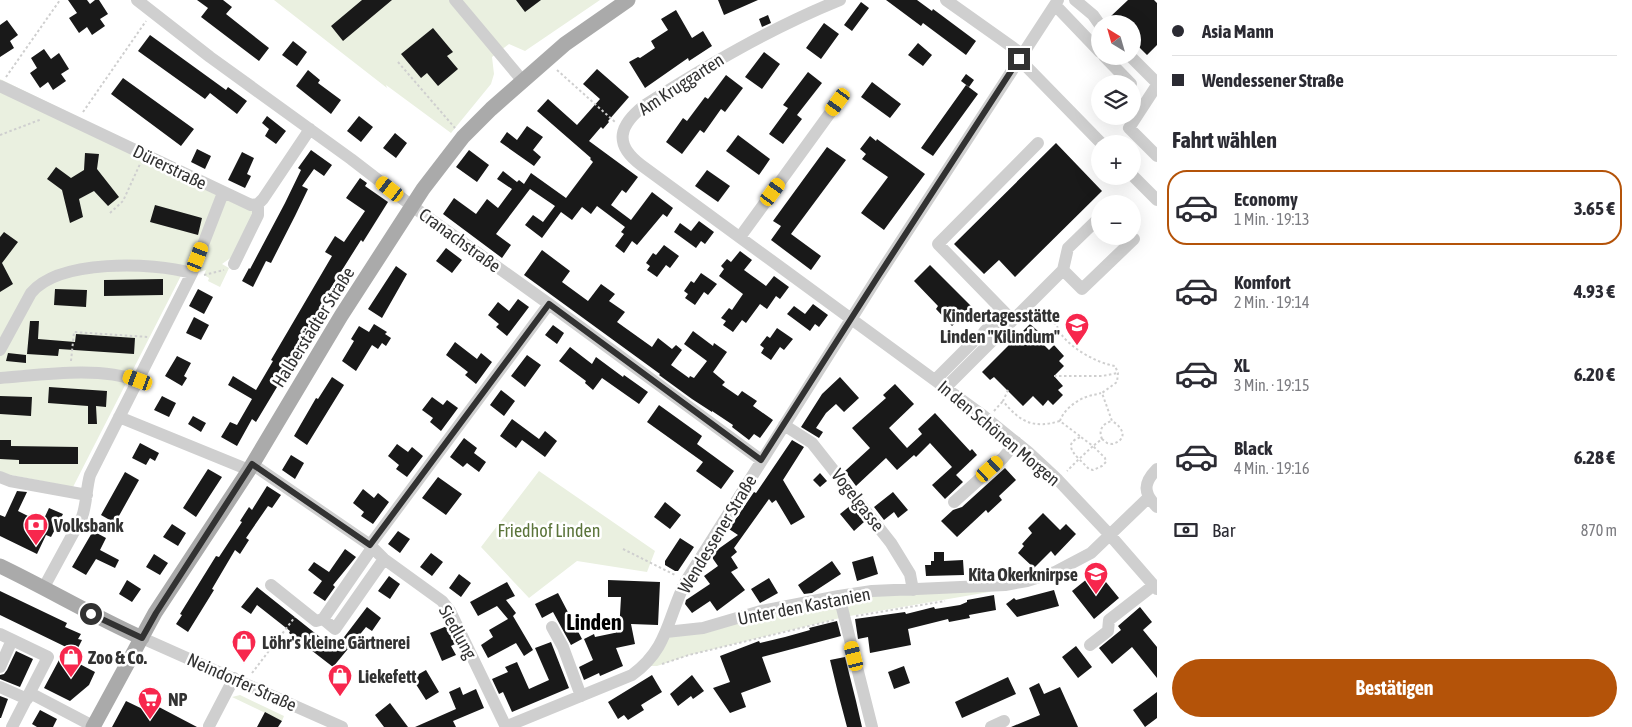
<!DOCTYPE html>
<html lang="de">
<head>
<meta charset="utf-8">
<style>
  :root { --surface:#fff; --page:#f2f2f3; --text:#2b2b33; --muted:#7c7c81; --line:#e1e1e2; --accent:#b45309 }
  body { margin:0; font-family:"Asap Condensed",sans-serif; background:var(--page); color:var(--text); height:100vh; display:flex; flex-direction:column; font-size:19px; white-space:nowrap }
  * { box-sizing:border-box; margin:0 }
  p { font-size:16px; color:var(--muted) }
  .icon { flex:none; width:28px; height:28px; fill:none; stroke:currentColor; stroke-width:2; stroke-linecap:round; stroke-linejoin:round }
  .map { position:relative; flex:1; overflow:hidden }
  .panel { display:flex; flex-direction:column; background:var(--surface); width:475px }
  .panel>* { flex:none }
  .banner { display:grid; align-content:center; height:110px; padding:0 15px; background:var(--surface) }
  .needle { width:32px; rotate:323deg }
  .buttons { position:absolute; left:1091px; top:15px; display:grid; gap:10px }
  .buttons a { display:grid; place-items:center; width:50px; height:50px; border-radius:50%; background:var(--surface); box-shadow:0 5px 20px #0002; font-size:25px }
  .end { position:absolute; width:22px; height:22px; margin:-11px; border:6px solid #323232; background:#fff; box-shadow:0 0 0 2px #fff }
  .from { border-radius:50% }
  .car { position:absolute; width:15px; height:30px; margin:-15px -8px; border-radius:6px; box-shadow:0 0 4px 1px #0007; background:linear-gradient(#f5c518 24%,#345 0 40%,#f5c518 0 76%,#345 0 86%,#f5c518 0) }
  .banner b { display:flex; align-items:center; gap:18px; height:48px; font-size:19px }
  .banner b+b { border-top:1px solid var(--line) }
  .banner i { width:12px; height:12px; background:var(--text) }
  ul { padding:0; list-style:none }
  li { display:flex; align-items:center; gap:15px; height:75px; margin:0 10px 8px; padding:0 5px; border:2px solid transparent; border-radius:20px }
  li div { flex:1 }
  li b { display:block; font-size:19px }
  li em { font-style:normal; font-weight:700 }
  li.current { border-color:var(--accent) }
  li>.icon { width:45px; height:45px; stroke-width:1.5 }
  h2 { padding:0 15px; font-size:22px; line-height:60px }
  .pay { display:flex; align-items:center; gap:12px; height:55px; padding:0 15px; font-size:19px }
  .pay p { margin-inline-start:auto }
  .button { display:flex; gap:10px; margin-top:auto; padding:10px 15px }
  .button a { flex:1; height:58px; border-radius:30px; background:var(--accent); color:#fff; font-size:20px; font-weight:700; line-height:58px; text-align:center }
  main { display:flex; flex:1; min-height:0 }
  .map>svg:first-child { display:block }
  .green { fill:#eaf0e0 }
  .building { fill:#191919 }
  .lines { fill:none; stroke-linecap:round; stroke-linejoin:round }
  .path { stroke:#cfcfcf; stroke-width:2; stroke-dasharray:2.5 2.5; stroke-linecap:butt }
  .minor { stroke:#cfcfcf; stroke-width:12 }
  .major { stroke:#aaa; stroke-width:15 }
  .route { stroke:#323232; stroke-width:6 }
  .labels { text-anchor:middle; dominant-baseline:central; stroke-width:5; stroke-linejoin:round; paint-order:stroke }
  .street-label { font-size:18px; fill:#323232; stroke:#fff }
  .poi-label { font-size:18px; font-weight:bold; fill:#323232; stroke:#fff; text-anchor:start }
  .park-label { font-size:18px; fill:#5b743a; stroke:#fff }
  .district-label { font-size:22px; font-weight:bold; fill:#000; stroke:#fff }
</style>
</head>
<body>
<main>
<div class="map">
<svg width="1157" height="727" viewBox="0 0 1157 727">
  <rect width="100%" height="100%" fill="#fff"/>
  <path class="green" d="M274,0H600L525,51L509,44L492,57L494,74L491,84L451,133L386,85L387,88Z
    M0,79L253,202L252,220L236,254L222,264L229,268L220,287L208,281L209,278L204,275L206,270L199,272L187,264L73,487L0,473Z
    M539,471L655,551L647,572L577,561L529,598L481,547Z
    M1005,585L989,592L844,617L689,655L657,666H645L666,632L839,596Z
    M240,695L284,716L282,721L232,697Z"/>
  <path class="building" d="M68,0H87L90,4L95,0H99L108,14L100,19L105,26L92,35L87,27L79,33L69,18L77,13Z
    M197,0H223L232,7L226,14L269,48L259,61L201,17L208,8Z
    M362,0H392L343,41L331,26Z
    M516,0H541L525,12Z
    M718,0H758L724,15Z
    M886,0H917L932,11L933,9L976,41L966,55L923,23L921,26Z
    M1128,0H1154L1157,3V45L1147,55L1132,40V24H1117L1110,17Z
    M861,2L869,8L852,31L844,25Z
    M676,10L692,38L703,31L712,46L689,61L688,58L645,88L629,62L638,57L640,58L655,48L651,41L668,30L661,19Z
    M768,15L771,23L762,27L759,19Z
    M7,20L18,35L10,41L14,48L0,57V25Z
    M824,23L839,34L821,59L806,48Z
    M433,28L453,52L447,56L458,69L438,86L427,73L421,78L401,54Z
    M150,35L226,90L228,87L247,101L237,114L210,93L205,99L138,51Z
    M293,41L307,52L297,66L282,55Z
    M918,43L932,55L923,66L908,55Z
    M44,49L51,59L59,53L69,69L61,74L66,81L53,90L48,82L40,88L30,73L37,68L31,58Z
    M764,52L780,64L762,89L745,77Z
    M597,69L629,97L608,121L609,122L603,129L601,127L589,141L638,177L626,193L622,190L611,205L631,220L652,192L673,208L667,217L663,214L637,245L632,241L624,253L615,246L624,234L621,232L625,227L597,206L591,214L582,207L572,220L561,212L542,238L525,225L533,215L543,222L555,206L530,189L496,234L511,245L502,258L443,214L454,198L476,214L487,199L498,208L512,189L497,179L503,171L517,182L519,180L524,184L531,173L566,198L593,162L590,159L591,158L537,111L548,99L577,125L600,99L583,84Z
    M308,70L320,80L318,83L341,100L331,114L296,86Z
    M808,72L822,83L797,115L802,119L783,144L769,134L788,108L783,105Z
    M966,74L974,80L969,87L961,81Z
    M726,75L743,88L725,112L721,109L704,133L700,130L682,154L666,142L683,118L687,121L705,97L708,99Z
    M123,78L194,129L181,146L111,94Z
    M872,82L901,104L890,118L861,97Z
    M966,85L978,94L933,156L921,148Z
    M267,116L286,131L276,144L265,136L269,129L262,123Z
    M359,116L373,127L361,142L347,131Z
    M527,126L543,137L533,150L541,157L534,166L500,142L507,132L517,140Z
    M395,133L407,143L396,158L383,148Z
    M738,135L770,159L759,175L726,151Z
    M870,136L876,141L877,139L925,174L884,230L861,213L888,177L862,159L866,154L860,149Z
    M1056,143L1102,191L1015,277L999,260L984,274L954,244Z
    M827,147L846,160L791,234L821,256L811,270L771,240L781,226L773,221Z
    M197,149L211,156L205,169L191,162Z
    M311,150L332,165L324,176L314,169L302,186L308,189L295,216L271,263L266,261L253,287L242,281L249,268L250,269L285,203L301,170L298,168Z
    M469,150L489,165L477,182L456,167Z
    M242,152L254,158L247,174L251,176L245,188L228,180Z
    M85,153L99,154L97,169L119,197L108,206L94,191L79,199L83,217L70,223L62,190L47,179L56,167L71,178L84,170Z
    M707,170L730,186L718,202L695,186Z
    M360,178L367,183L365,186L388,202L363,242L361,240L322,302L324,303L278,380L280,382L256,422L252,419L237,446L221,437L230,422L237,425L252,399L228,385L233,376L256,390L273,361L271,360L332,256L325,252L335,236L344,242L365,211L346,198Z
    M155,205L202,218L198,235L150,222Z
    M699,221L714,232L705,244L701,241L696,248L674,232L680,223L691,231Z
    M4,232L18,242L2,263L13,284L0,292V237Z
    M664,245L679,256L670,268L666,265L657,277L647,270L650,266L646,263L653,253L656,255Z
    M446,248L462,260L452,273L436,261Z
    M542,250L570,271L562,282L588,301L601,284L615,294L609,301L625,312L617,322L652,347L658,338L672,349L676,345L682,350L671,365L689,378L690,376L694,378L707,361L684,344L693,331L713,346L714,343L727,352L713,372L725,382L722,385L738,396L742,391L757,401L753,406L773,420L760,438L754,434L749,440L732,427L733,425L712,411V412L692,399L659,375L660,374L524,275Z
    M740,251L752,260L744,270L766,286L774,276L789,287L780,299L776,296L767,309L760,304L746,323L742,320L733,332L723,325L726,321L721,318L729,308L732,310L743,294L719,276L724,269L721,266L727,259L731,262Z
    M930,265L972,307L952,326L936,309L938,306L914,281Z
    M396,266L407,274L382,318L368,309Z
    M701,273L717,284L708,295L704,292L695,305L685,298L688,294L684,291L691,281L694,283Z
    M163,279V295L104,296V280Z
    M55,289L87,290L86,307L54,305Z
    M198,289L213,297L204,314L189,306Z
    M518,299L529,307L507,336L496,327L499,324L488,315L498,302L509,311Z
    M813,304L828,315L819,327L815,324L810,331L787,314L794,306L805,314Z
    M194,317L209,325L201,340L186,333Z
    M30,321H39L38,339L75,342L76,334L135,338L134,354L59,349L58,356L27,354Z
    M374,324L387,332L385,334L391,338L386,346L382,343L378,349L372,345L356,371L342,361L354,341L351,339L359,326L369,332Z
    M1030,324L1039,332L1035,336L1049,350L1054,345L1064,356L1059,361L1064,366L1054,376L1063,386L1058,390L1063,395L1053,405L1048,400L1043,406L1033,396L1023,406L994,377L990,380L982,372Z
    M553,325L564,333L557,344L545,335Z
    M777,328L793,339L784,350L780,347L771,360L761,353L764,348L760,345L767,336L770,338Z
    M455,342L477,359L481,353L492,362L476,384L465,375L468,372L446,355Z
    M570,347L592,364L596,357L623,377L624,375L648,392L639,404L602,378L593,390L585,383L586,381L559,361Z
    M8,353L26,355V363L6,361Z
    M527,355L541,365L525,387L511,376Z
    M177,356L191,363L184,376L187,378L182,386L165,376Z
    M332,377L344,385L307,445L294,436L316,398L318,399Z
    M840,377L859,398L844,412L836,404L826,413L816,428L823,432L819,438L801,427L822,394Z
    M895,384L914,404L889,428L907,448L922,434L918,429L935,413L970,451L972,449L977,455L956,475L963,482L945,499L932,485L952,467L930,443L916,457L914,455L897,470L886,458L856,486L845,471L870,448L852,428L886,398L883,395Z
    M49,387L107,391L106,407L96,406L97,424H88V406L48,403Z
    M501,390L515,401L504,416L490,405Z
    M0,396L32,397L31,416L0,414Z
    M162,396L176,403L169,417L154,410Z
    M432,397L443,405L447,400L458,408L441,431L430,422L433,418L422,410Z
    M659,405L702,436L697,444L734,471L721,489L696,471L703,462L647,422Z
    M193,416L206,423L201,432L188,424Z
    M512,419L539,439L545,431L557,441L545,457L522,440L516,448L500,436Z
    M464,438L477,448L474,453L486,462L479,472L467,463L463,467L450,457Z
    M0,440H11V446L78,447V464H19V460L0,459Z
    M792,440L804,447L783,480L805,517L791,525L776,500L772,503L769,499L734,548L737,552L731,557L738,568L731,572L745,590L717,611L710,601L692,613L685,604L686,600L710,584L704,576L718,566L711,556L714,552L738,535L729,529L754,492L756,493Z
    M140,443L159,453L155,461L150,458L146,465L132,458Z
    M397,444L408,452L412,447L423,456L407,477L396,469L399,465L388,456Z
    M291,455L304,463L295,479L282,470Z
    M1005,468L1016,480L999,496L1002,500L988,513L986,510L957,537L941,521L953,510L962,507Z
    M208,469L222,477L196,517L183,508Z
    M125,472L139,480L115,523L101,515Z
    M820,473L827,481L820,487L813,480Z
    M438,477L462,494L446,515L422,498Z
    M267,486L281,495L272,508L268,506L246,538L249,540L240,554L235,550L212,589L214,590L188,632L176,624L182,615L180,614L216,556L219,557L242,522L240,521L249,507L252,510Z
    M363,489L374,498L378,493L389,502L373,524L361,516L364,512L353,503Z
    M17,491L27,492L18,511L42,523L49,508L63,514L51,537L46,535L37,554L0,536V515L5,517Z
    M893,492L908,510L898,518L894,512L884,520L874,507Z
    M665,502L681,515L670,529L654,517Z
    M851,505L864,522L854,531L840,514Z
    M1043,513L1060,530L1066,524L1076,534L1055,556L1051,551L1034,568L1018,553L1024,546L1022,544L1032,533L1028,528Z
    M172,524L186,533L178,546L163,537Z
    M93,531L106,538L100,550L119,560L115,568L96,559L86,575L72,567Z
    M398,531L410,539L400,553L388,544Z
    M680,538L694,547L678,571H675L665,565V561Z
    M345,549L356,557L333,585L335,587L325,601L313,593L322,581L308,570L314,562L329,572Z
    M934,552H944V561L963,560L964,575L926,576L925,565H931V561H934Z
    M431,553L443,562L432,576L420,567Z
    M154,554L168,563L160,575L146,567Z
    M873,556L878,574L857,581L852,562Z
    M832,561L841,574L812,593L804,594L798,585Z
    M1097,571L1119,598L1094,619L1072,591Z
    M459,574L471,583L461,597L449,588Z
    M389,576L400,584L390,599L378,591Z
    M769,578L778,593L760,603L751,589Z
    M127,580L141,589L132,602L119,594Z
    M608,580L660,582L658,625L631,624L635,644L616,648L623,666L600,676L599,673L584,680L579,667L593,660L584,639L594,634L595,637L619,632L621,597H608Z
    M507,582L515,596L506,600L516,613L513,616L533,650L524,656L516,643L488,658L481,645L493,637L489,630L508,619L497,606L478,616L470,602Z
    M257,587L335,649L367,607L381,618L372,631L366,627L333,667L289,633L290,631L257,605L251,614L241,607Z
    M1054,590L1059,606L1017,617L1006,604L1014,598L1016,600Z
    M0,591L67,623L65,627L81,634L78,639L82,640L72,660L95,672L89,685L70,701L44,688L66,647L0,615Z
    M558,593L582,639L571,645L553,612L542,618L535,604Z
    M994,595L996,610L969,615L970,618L949,622L948,619L908,629L911,645L870,653L868,637L858,639L855,619L905,612L906,614L934,607L935,609L960,605L967,602V600Z
    M1140,607L1152,622L1143,630L1157,647V678L1132,647L1112,664L1099,648L1121,630L1118,626Z
    M837,621L841,636L762,657L771,682L741,693L746,707L730,713L713,688L730,682L720,656L759,641L760,643L785,637L810,630L809,628Z
    M447,626L455,644L451,646L456,655L442,661L430,633Z
    M551,642L569,688L512,712L503,692L499,694L492,679L508,672L505,667L517,662L529,689L549,680L535,648Z
    M1076,646L1092,667L1078,678L1062,657Z
    M16,651L33,659L20,687L0,679V675L4,674L7,670Z
    M845,657L856,701L862,727H847L838,693L830,660Z
    M904,666L910,683L894,689L888,672Z
    M426,670L439,692L426,700L412,678Z
    M652,675L662,692L641,705L644,710L628,720L624,715L618,719L608,702Z
    M692,675L704,691L693,699L691,696L678,706L670,694Z
    M1008,677L1016,694L962,718L955,702Z
    M1039,683L1044,694L1060,687L1078,727H1011L1040,715L1029,688Z
    M460,687L463,695L476,689L484,708L453,721L456,727H415L456,709L449,692Z
    M1157,692V718L1145,727L1133,710Z
    M0,696L8,699L1,718H0Z
    M126,701L153,714L157,706L197,727H112Z
    M390,703L408,727H384L375,715Z
    M40,710L57,719L53,727H37L32,724Z
    M265,712L282,721L278,727H257Z"/>
  <g class="lines">
    <path class="path" d="M398,62L455,128
      M557,70L615,122
      M6,77L60,0
      M83,112L146,21
      M0,135L42,119
      M110,213L123,201L140,164
      M204,275L224,270
      M1049,321L1056,324C1058,327 1058,332 1061,334C1072,349 1097,363 1115,366L1118,373L1117,382L1102,393L1112,421C1124,428 1128,440 1112,444L1107,443L1102,439L1093,446L1105,458L1106,462L1102,466L1093,470L1089,469L1079,459L1093,446L1081,437
      M71,361L74,332L148,337
      M1054,376H1102L1118,373
      M1008,390L1003,401C1020,422 1033,429 1060,421L1081,437C1066,442 1070,450 1079,459L1067,471
      M994,411L1003,401
      M1060,421C1063,411 1075,401 1086,397C1091,395 1096,395 1101,393
      M1102,439C1098,430 1103,423 1112,421
      M623,549L675,575
      M856,616L945,601
      M662,664L689,655L834,620
      M252,673L295,617"/>
    <path class="minor" d="M137,0L210,57L351,159L412,206L549,304L761,460
      M455,0L522,80
      M840,0C771,28 708,65 645,105C619,125 613,144 641,165L981,414L1028,452L1058,480L1109,534L1157,589
      M946,0L1022,54
      M1075,0L1093,15L1100,25
      M1055,5L1100,52
      M1104,56L1131,84
      M1130,56L1157,83
      M1019,59L1102,144
      M1157,85L1129,128L1157,156
      M0,86L251,205L258,204L263,199L310,129
      M1132,175L1157,200
      M740,237L838,102
      M234,264L258,215V204
      M1063,270L1082,289L1134,239
      M1012,320L938,244L1038,143
      M984,332L1004,312
      M0,350L31,293C59,259 152,262 192,273
      M0,378C41,375 99,366 138,381
      M935,380L975,340
      M946,387L1063,270L1068,248L1100,217
      M119,417L249,470
      M784,425L812,443L891,543L910,574L913,590
      M252,464L370,545L384,559L442,601L450,611L506,727
      M1157,469C1143,483 1143,493 1157,507
      M0,477L10,481L87,495
      M954,502L1003,458L1016,442
      M370,545L549,304
      M372,548L323,619L335,629L384,559
      M271,585L316,621L323,619
      M44,587L82,517C87,503 86,489 90,475L192,273L223,193
      M839,596L872,727
      M552,627L563,647L581,696
      M666,632L703,628L761,611L839,596L872,591L1005,585L1027,581L1055,572L1091,553L1148,498
      M0,634L48,657L12,727
      M142,638L342,727
      M1090,645L1108,631L1109,620L1154,585
      M0,667L12,640
      M0,687L27,699
      M30,693L93,726
      M209,726L234,678
      M505,727L632,675C669,648 667,618 686,581L877,278L1058,0
      M991,727L1004,721"/>
    <path class="major" d="M0,566C48,589 93,616 142,638
      M93,727L155,613L249,470L341,316L423,189L463,137L491,109L565,44L628,0"/>
  </g>
  <g class="lines">
    <path class="route" d="M91,614L142,638L156,613L252,464L370,545L549,304L761,460L877,278L1019,59"/>
  </g>
  <defs>
    <symbol id="school-pin" viewBox="-11 -11 22 30"><path d="M0 17L-7.5 6A9.5 9.5 0 1 1 7.5 6Z" fill="#f7274d" stroke="#fff"/><path d="M0-5L7-2L0 1L-7-2ZM-4 1L0 2.5L4 1V4Q0 6-4 4Z" fill="#fff"/></symbol>
    <symbol id="bank-pin" viewBox="-11 -11 22 30"><path d="M0 17L-7.5 6A9.5 9.5 0 1 1 7.5 6Z" fill="#f7274d" stroke="#fff"/><path d="M-6-4H6V4H-6ZM0-2.3a2.3 2.3 0 1 0 0 4.6a2.3 2.3 0 1 0 0-4.6Z" fill="#fff"/></symbol>
    <symbol id="shop-pin" viewBox="-11 -11 22 30"><path d="M0 17L-7.5 6A9.5 9.5 0 1 1 7.5 6Z" fill="#f7274d" stroke="#fff"/><path d="M-5-2.5h2.3a2.7 3.5 0 0 1 5.4 0H5L5.5 6h-11ZM-1.5-2.5h3a1.5 2.3 0 0 0-3 0Z" fill="#fff"/></symbol>
    <symbol id="supermarket-pin" viewBox="-11 -11 22 30"><path d="M0 17L-7.5 6A9.5 9.5 0 1 1 7.5 6Z" fill="#f7274d" stroke="#fff"/><path d="M-6-5.5h2.5l.6 2H6L4.5 2H-2.5L-4.4-4H-6ZM-1.5 3.2a1.3 1.3 0 1 0 .1 0ZM3 3.2a1.3 1.3 0 1 0 .1 0Z" fill="#fff"/></symbol>
  </defs>
  <g fill-rule="evenodd">
    <use href="#school-pin" x="1063" y="311" width="28" height="38"/>
    <use href="#bank-pin" x="22" y="511" width="28" height="38"/>
    <use href="#school-pin" x="1082" y="560" width="28" height="38"/>
    <use href="#shop-pin" x="230" y="628" width="28" height="38"/>
    <use href="#shop-pin" x="57" y="643" width="28" height="38"/>
    <use href="#shop-pin" x="326" y="662" width="28" height="38"/>
    <use href="#supermarket-pin" x="136" y="685" width="28" height="38"/>
  </g>
  <g class="labels">
    <g class="street-label">
      <text transform="translate(681 84) rotate(-33)">Am Kruggarten</text>
      <text transform="translate(170 167) rotate(26)">Dürerstraße</text>
      <text transform="translate(460 240) rotate(36)">Cranachstraße</text>
      <text transform="translate(313 327) rotate(-58)">Halberstädter Straße</text>
      <text transform="translate(999 433) rotate(40)">In den Schönen Morgen</text>
      <text transform="translate(858 500) rotate(52)">Vogelgasse</text>
      <text transform="translate(717 534) rotate(-59)">Wendessener Straße</text>
      <text transform="translate(804 606) rotate(-11)">Unter den Kastanien</text>
      <text transform="translate(458 632) rotate(61)">Siedlung</text>
      <text transform="translate(242 682) rotate(24)">Neindorfer Straße</text>
    </g>
    <g class="poi-label">
      <text x="1060" y="315" text-anchor="end">Kindertagesstätte<tspan x="1060" dy="21">Linden "Kilindum"</tspan></text>
      <text x="54" y="525">Volksbank</text>
      <text x="1078" y="574" text-anchor="end">Kita Okerknirpse</text>
      <text x="262" y="642">Löhr's kleine Gärtnerei</text>
      <text x="88" y="657">Zoo &amp; Co.</text>
      <text x="358" y="676">Liekefett</text>
      <text x="168" y="699">NP</text>
    </g>
    <g class="park-label">
      <text x="549" y="530">Friedhof Linden</text>
    </g>
    <g class="district-label">
      <text x="594" y="622">Linden</text>
    </g>
  </g>
</svg>
<div class="buttons">
<a><svg class="needle" viewBox="-14 -14 28 28"><path d="M0-13l5 13h-10z" fill="#e53935"/><path d="M0 13l5-13h-10z" fill="#7c7c81"/></svg></a>
<a><svg class="icon" aria-label="layers" viewBox="0 0 24 24"><path d="M12 4l9 5-9 5-9-5zM3 14l9 5 9-5"/></svg></a>
<a>+</a>
<a>−</a>
</div>
<i class="end from" style="left:91px;top:614px"></i>
<i class="end" style="left:1019px;top:59px"></i>
<i class="car" style="left:838px;top:102px;rotate:216deg"></i>
<i class="car" style="left:390px;top:189px;rotate:308deg"></i>
<i class="car" style="left:773px;top:192px;rotate:36deg"></i>
<i class="car" style="left:198px;top:257px;rotate:21deg"></i>
<i class="car" style="left:138px;top:380px;rotate:290deg"></i>
<i class="car" style="left:990px;top:469px;rotate:48deg"></i>
<i class="car" style="left:854px;top:656px;rotate:346deg"></i>
</div>
<section class="panel">
<div class="banner">
<b><i class="from"></i>Asia Mann</b>
<b><i></i>Wendessener Straße</b>
</div>
<h2>Fahrt wählen</h2>
<ul>
<li class="current"><svg class="icon" aria-label="car" viewBox="0 0 24 24"><path d="M5 17H2v-5l4-1 3-4h7l3 4 3 1v5h-3M9 17h6M6 11h13"/><circle cx="7" cy="17" r="2"/><circle cx="17" cy="17" r="2"/></svg><div><b>Economy</b><p>1 Min. · 19:13</p></div><em>3.65 €</em></li>
<li><svg class="icon" aria-label="car" viewBox="0 0 24 24"><path d="M5 17H2v-5l4-1 3-4h7l3 4 3 1v5h-3M9 17h6M6 11h13"/><circle cx="7" cy="17" r="2"/><circle cx="17" cy="17" r="2"/></svg><div><b>Komfort</b><p>2 Min. · 19:14</p></div><em>4.93 €</em></li>
<li><svg class="icon" aria-label="car" viewBox="0 0 24 24"><path d="M5 17H2v-5l4-1 3-4h7l3 4 3 1v5h-3M9 17h6M6 11h13"/><circle cx="7" cy="17" r="2"/><circle cx="17" cy="17" r="2"/></svg><div><b>XL</b><p>3 Min. · 19:15</p></div><em>6.20 €</em></li>
<li><svg class="icon" aria-label="car" viewBox="0 0 24 24"><path d="M5 17H2v-5l4-1 3-4h7l3 4 3 1v5h-3M9 17h6M6 11h13"/><circle cx="7" cy="17" r="2"/><circle cx="17" cy="17" r="2"/></svg><div><b>Black</b><p>4 Min. · 19:16</p></div><em>6.28 €</em></li>
</ul>
<div class="pay"><svg class="icon" aria-label="cash" viewBox="0 0 24 24"><path d="M3 7h18v10H3z"/><circle cx="12" cy="12" r="2"/></svg>Bar<p>870 m</p></div>
<div class="button"><a>Bestätigen</a></div>
</section>
</main>
</body>
</html>
